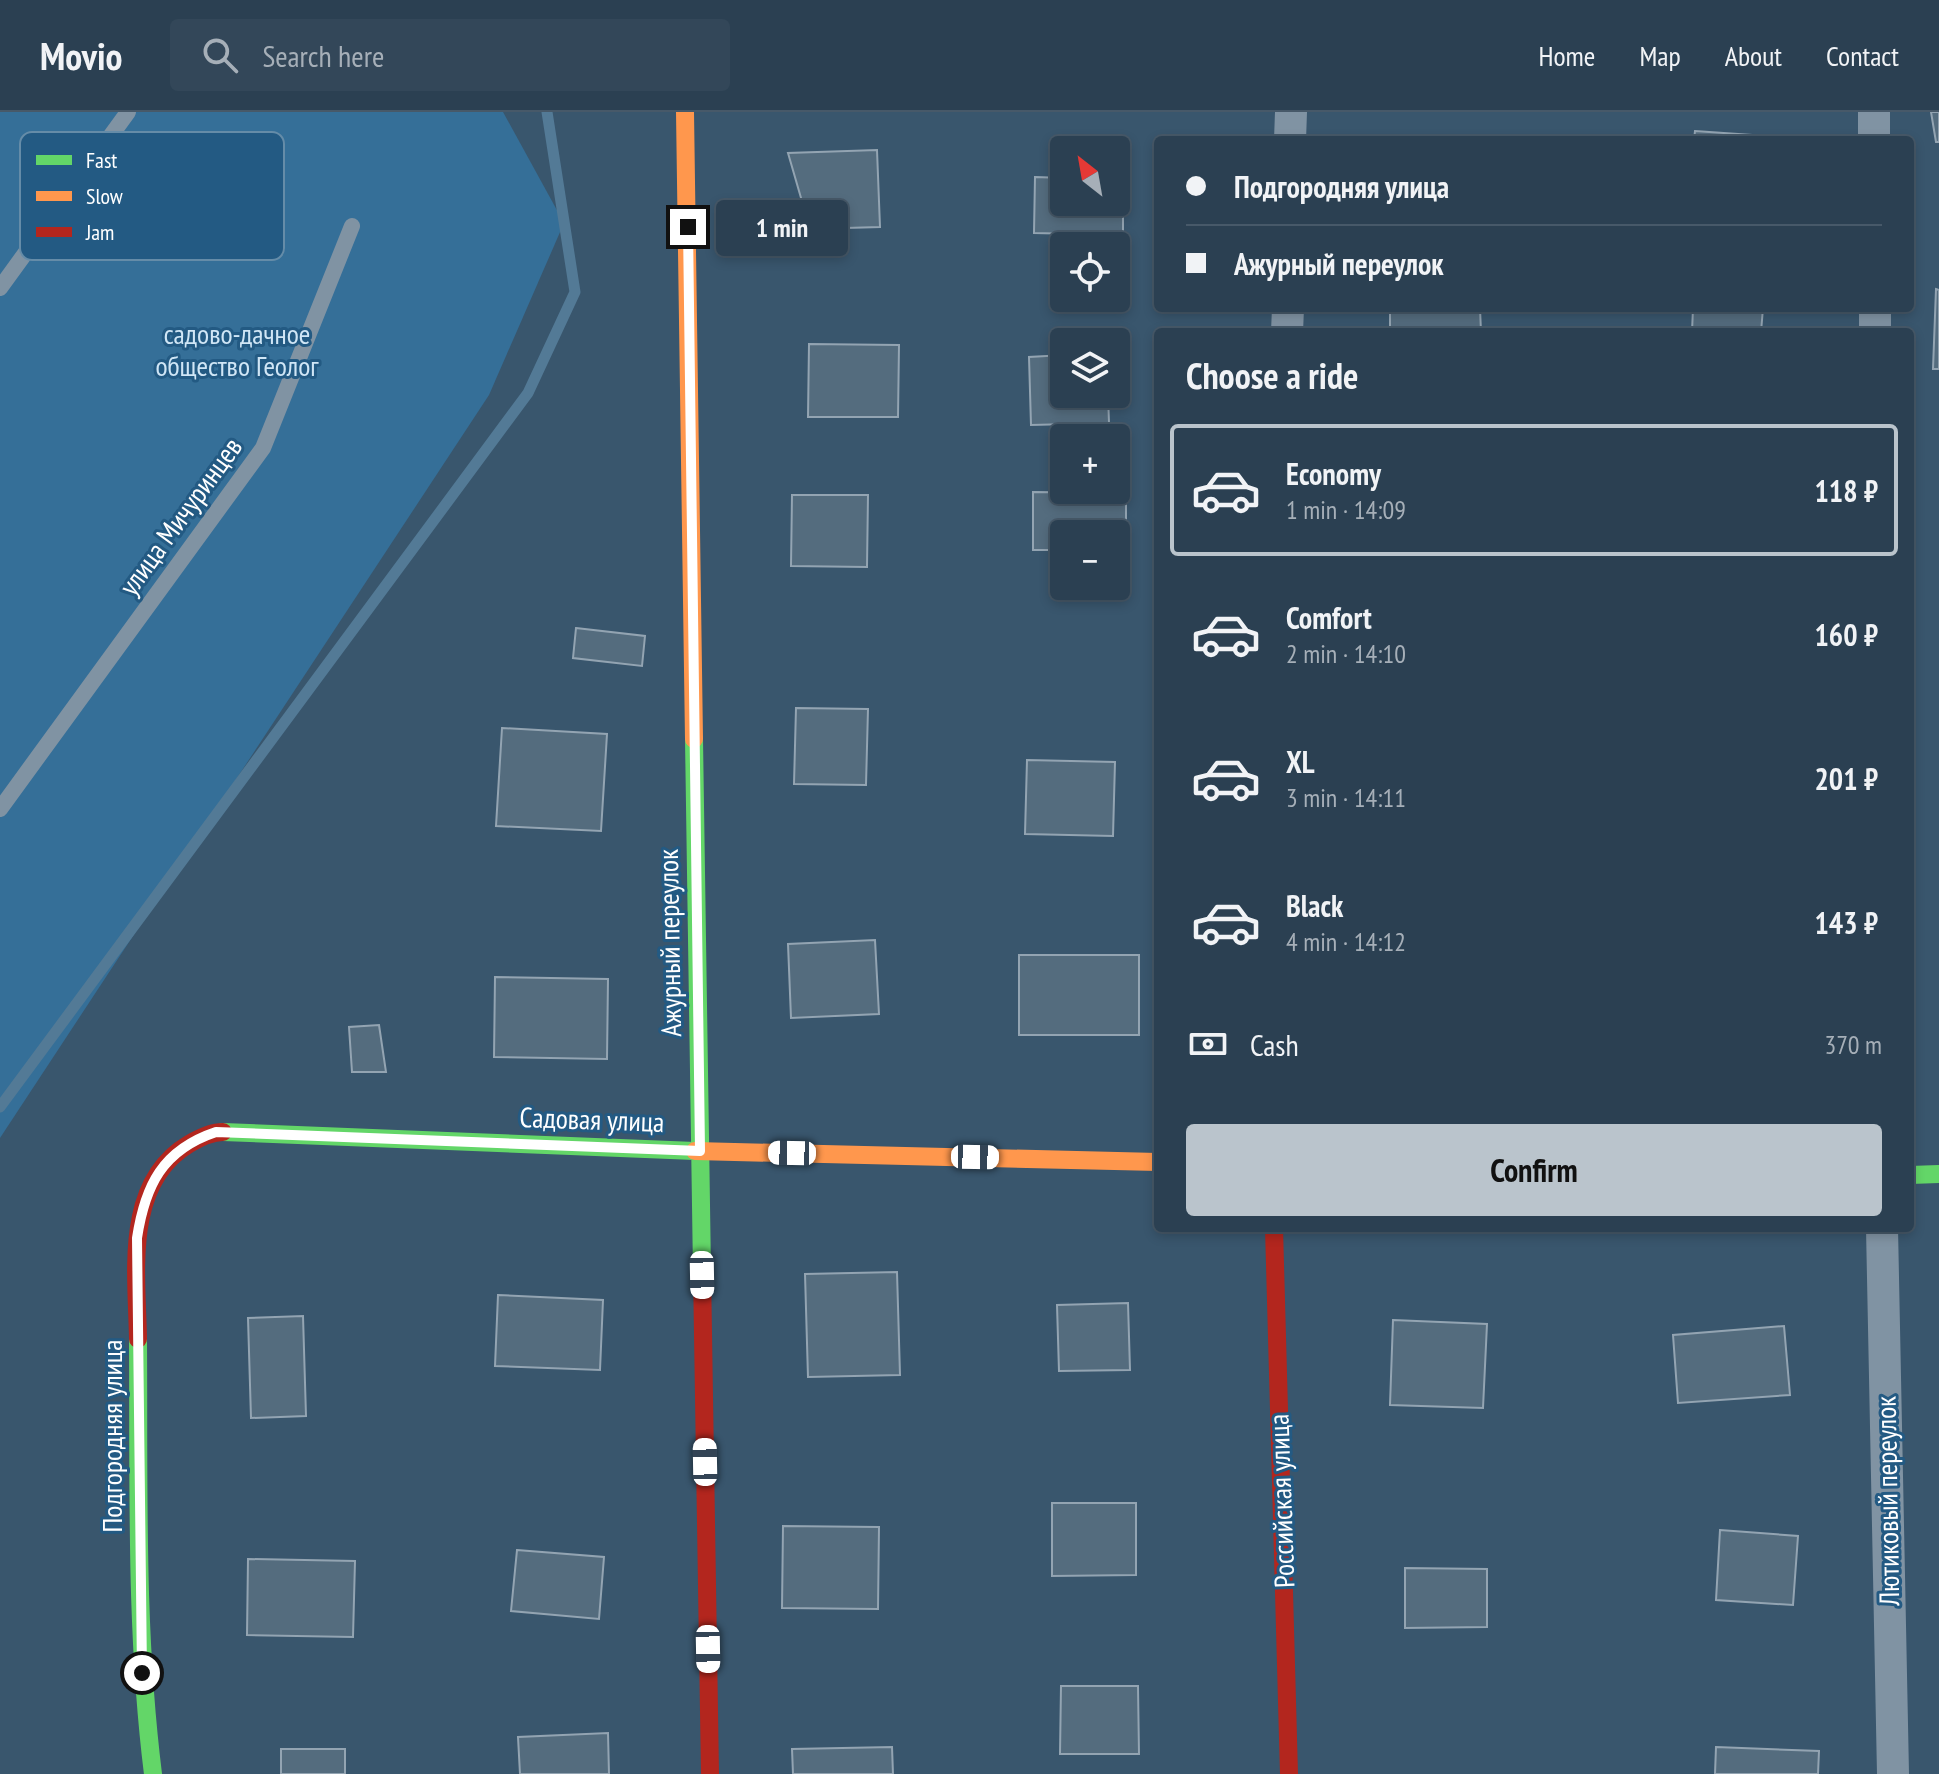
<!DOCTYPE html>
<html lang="en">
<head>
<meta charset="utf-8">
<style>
  :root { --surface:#2b4052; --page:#334759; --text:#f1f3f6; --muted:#a6afb8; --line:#475969; --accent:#bac4cc }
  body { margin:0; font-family:"PT Sans Narrow",sans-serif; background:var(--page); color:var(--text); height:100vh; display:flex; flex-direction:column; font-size:30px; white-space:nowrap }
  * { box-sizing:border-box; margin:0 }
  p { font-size:26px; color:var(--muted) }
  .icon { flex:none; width:44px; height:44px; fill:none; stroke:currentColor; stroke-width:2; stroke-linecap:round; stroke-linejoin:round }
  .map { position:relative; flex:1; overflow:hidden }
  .side { position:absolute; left:1154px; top:216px; width:760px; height:904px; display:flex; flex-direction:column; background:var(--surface); border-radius:8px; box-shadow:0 4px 12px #0003,0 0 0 2px var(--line) }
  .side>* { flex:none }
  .banner { position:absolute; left:1154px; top:24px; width:760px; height:176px; border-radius:8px; box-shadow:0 4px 12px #0003,0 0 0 2px var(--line); display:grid; align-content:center; height:176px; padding:0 32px; background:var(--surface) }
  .needle { width:52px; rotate:329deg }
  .controls { position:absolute; left:1050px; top:24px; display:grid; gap:16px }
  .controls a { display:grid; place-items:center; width:80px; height:80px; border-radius:8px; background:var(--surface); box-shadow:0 4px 12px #0003,0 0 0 2px var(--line); font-size:40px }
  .end { position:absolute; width:36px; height:36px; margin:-18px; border:10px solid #fff; background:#111; box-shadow:0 0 0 4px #111 }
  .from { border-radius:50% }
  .bubble { position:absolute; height:56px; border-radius:8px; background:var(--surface); box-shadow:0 4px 12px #0003,0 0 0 2px var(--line); font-size:26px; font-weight:800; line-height:56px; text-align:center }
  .car { position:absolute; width:24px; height:48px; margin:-24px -12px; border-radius:10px; box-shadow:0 0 6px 2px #0007; background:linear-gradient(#fff 24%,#345 0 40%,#fff 0 76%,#345 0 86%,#fff 0) }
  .banner b { display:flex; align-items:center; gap:28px; height:76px; font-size:30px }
  .banner b+b { border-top:2px solid var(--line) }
  .banner i { width:20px; height:20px; background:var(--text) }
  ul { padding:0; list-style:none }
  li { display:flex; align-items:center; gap:24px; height:132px; margin:0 16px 12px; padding:0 16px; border:4px solid transparent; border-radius:8px }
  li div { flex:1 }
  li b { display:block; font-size:30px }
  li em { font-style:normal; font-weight:800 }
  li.selected { border-color:var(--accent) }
  li>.icon { width:72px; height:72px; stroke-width:1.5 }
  h2 { padding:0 32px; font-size:36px; line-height:96px }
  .pay { display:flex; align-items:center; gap:20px; height:88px; padding:0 32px; font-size:30px }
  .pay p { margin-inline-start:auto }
  .action { display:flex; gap:16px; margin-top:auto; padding:16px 32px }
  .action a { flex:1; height:92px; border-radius:8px; background:var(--accent); color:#111; font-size:32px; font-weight:800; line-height:92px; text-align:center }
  header { display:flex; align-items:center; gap:48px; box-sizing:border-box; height:112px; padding:0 40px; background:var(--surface); border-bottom:2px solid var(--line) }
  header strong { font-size:38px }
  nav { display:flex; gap:44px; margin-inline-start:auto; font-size:28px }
  .search { width:560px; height:72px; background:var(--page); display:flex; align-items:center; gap:20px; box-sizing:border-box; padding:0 28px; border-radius:8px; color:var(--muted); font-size:30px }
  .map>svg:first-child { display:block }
  .green { fill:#356f98 }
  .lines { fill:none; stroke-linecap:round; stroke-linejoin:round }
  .stream { stroke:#537a96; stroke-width:11 }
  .building { fill:#546c7e; stroke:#93a4b2; stroke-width:2 }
  .lane { stroke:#8093a3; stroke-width:16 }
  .street { stroke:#8093a3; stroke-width:32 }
  .fast { stroke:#63d668; stroke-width:18 }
  .slow { stroke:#ff974d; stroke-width:18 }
  .jam { stroke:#b3261e; stroke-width:18 }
  .route { stroke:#fff; stroke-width:10 }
  .labels { text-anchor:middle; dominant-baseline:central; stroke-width:6; stroke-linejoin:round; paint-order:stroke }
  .park-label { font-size:28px; fill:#d0e6f6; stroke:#235a83 }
  .street-label { font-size:28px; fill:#fff; stroke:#235a83 }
  .key { fill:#235a83; stroke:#658ca8; stroke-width:2 }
  .key-label { font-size:22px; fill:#fff }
</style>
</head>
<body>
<header>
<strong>Movio</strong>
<div class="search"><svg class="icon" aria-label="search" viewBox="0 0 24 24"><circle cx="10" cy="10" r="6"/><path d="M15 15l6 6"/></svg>Search here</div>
<nav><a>Home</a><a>Map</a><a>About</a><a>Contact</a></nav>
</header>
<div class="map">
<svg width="1939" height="1662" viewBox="0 0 1939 1662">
  <rect width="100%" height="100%" fill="#39566d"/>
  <path class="green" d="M0,0H503L564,111L489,283L0,1026Z"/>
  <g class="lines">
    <path class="stream" d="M0,995L528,281L575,180L547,0"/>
  </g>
  <path class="building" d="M1931,0H1939V30H1936Z
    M1695,19L1766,24V28H1694Z
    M877,38L880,115L810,117L788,41Z
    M1035,65L1064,66V90H1116V66H1123V123L1034,121Z
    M1936,177L1939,178V257H1933Z
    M1480,196L1481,220H1390V197Z
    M1693,196H1763L1761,220H1692Z
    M809,232L899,233L898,305H808Z
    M1064,243V282H1108L1109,311L1031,313L1029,245Z
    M1033,380L1126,381V438H1116V422H1064V438H1033Z
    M792,383H868L867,455L791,454Z
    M576,516L645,524L642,554L573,546Z
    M796,596L868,597L866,673L794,672Z
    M502,616L607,622L601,719L496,714Z
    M1027,648L1115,650L1113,724L1025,722Z
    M875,828L879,902L791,906L788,832Z
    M1019,843H1139V923H1019Z
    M495,865L608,867L607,947L494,945Z
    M379,913L386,960H352L349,915Z
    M897,1160L900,1263L808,1265L805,1162Z
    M498,1183L603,1188L600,1258L495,1254Z
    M1128,1191L1130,1258L1059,1259L1057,1193Z
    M303,1204L306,1304L251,1306L248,1206Z
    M1393,1208L1487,1212L1483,1296L1390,1293Z
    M1784,1214L1790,1283L1678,1291L1673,1223Z
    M1052,1391H1136V1463L1052,1464Z
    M783,1414L879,1415L878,1497L782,1496Z
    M1720,1418L1798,1424L1793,1493L1716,1488Z
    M517,1438L604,1445L599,1507L511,1499Z
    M248,1447L355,1449L353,1525L247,1523Z
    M1405,1456L1487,1457V1515L1405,1516Z
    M1061,1574H1138L1139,1642H1060Z
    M608,1621L609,1662H520L518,1625Z
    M892,1635L893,1662H793L792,1637Z
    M1716,1635L1819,1639L1818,1662H1715Z
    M281,1637H345V1662H281Z"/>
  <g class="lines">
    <path class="lane" d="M0,176L128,0
      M0,697L263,336L352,114"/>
    <path class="street" d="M1874,0V28
      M1290,28L1291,0
      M1875,196V220
      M1287,220L1288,196
      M1882,1116L1893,1662"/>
    <path class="fast" d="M694,627L702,1159
      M223,1020L695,1039
      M1910,1063L1939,1062
      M138,1227C139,1372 135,1518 153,1662"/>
    <path class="slow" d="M685,0L694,627
      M695,1039L1158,1050"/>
    <path class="jam" d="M1274,1116L1289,1662
      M702,1159L710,1662
      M138,1227C137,1162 123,1071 189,1032C199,1026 211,1020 223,1020"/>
  </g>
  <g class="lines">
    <path class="route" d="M142,1561L137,1126C145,1074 162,1038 216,1020L700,1039L688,115"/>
  </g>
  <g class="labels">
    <g class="park-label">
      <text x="237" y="221">садово-дачное<tspan x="237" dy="32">общество Геолог</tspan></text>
    </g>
    <g class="street-label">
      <text transform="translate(180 404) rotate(-54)">улица Мичуринцев</text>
      <text transform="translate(669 831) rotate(-91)">Ажурный переулок</text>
      <text transform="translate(592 1007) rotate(2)">Садовая улица</text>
      <text transform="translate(111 1324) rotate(-90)">Подгородняя улица</text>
      <text transform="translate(1281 1389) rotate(-92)">Российская улица</text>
      <text transform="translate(1887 1389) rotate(-91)">Лютиковый переулок</text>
    </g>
  </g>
  <rect x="20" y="20" width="264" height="128" rx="12" class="key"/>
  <rect x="36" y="43" width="36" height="10" fill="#63d668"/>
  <rect x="36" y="79" width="36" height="10" fill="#ff974d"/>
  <rect x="36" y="115" width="36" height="10" fill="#b3261e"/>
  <g class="key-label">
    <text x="86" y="56">Fast</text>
    <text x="86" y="92">Slow</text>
    <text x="86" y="128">Jam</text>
  </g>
</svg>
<div class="controls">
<a><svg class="needle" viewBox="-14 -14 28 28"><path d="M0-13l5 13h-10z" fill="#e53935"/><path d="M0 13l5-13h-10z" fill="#a6afb8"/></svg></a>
<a><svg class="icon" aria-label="locate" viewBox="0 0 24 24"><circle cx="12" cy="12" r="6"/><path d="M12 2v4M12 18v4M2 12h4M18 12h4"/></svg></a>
<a><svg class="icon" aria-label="layers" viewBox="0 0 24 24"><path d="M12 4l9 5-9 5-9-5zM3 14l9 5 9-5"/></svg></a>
<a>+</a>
<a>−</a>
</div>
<i class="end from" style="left:142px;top:1561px"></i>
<i class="end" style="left:688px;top:115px"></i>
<div class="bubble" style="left:716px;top:88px;width:132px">1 min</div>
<i class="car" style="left:792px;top:1041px;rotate:271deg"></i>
<i class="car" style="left:975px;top:1045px;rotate:91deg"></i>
<i class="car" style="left:702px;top:1163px;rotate:179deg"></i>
<i class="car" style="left:705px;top:1350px;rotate:359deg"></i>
<i class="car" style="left:708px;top:1537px;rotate:179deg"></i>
<div class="banner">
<b><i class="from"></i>Подгородняя улица</b>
<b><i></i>Ажурный переулок</b>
</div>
<section class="side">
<h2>Choose a ride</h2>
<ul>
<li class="selected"><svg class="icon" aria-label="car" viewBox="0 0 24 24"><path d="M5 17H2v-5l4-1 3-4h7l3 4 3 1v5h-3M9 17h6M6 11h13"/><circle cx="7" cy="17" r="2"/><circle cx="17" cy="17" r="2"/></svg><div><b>Economy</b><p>1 min · 14:09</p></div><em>118 ₽</em></li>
<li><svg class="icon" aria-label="car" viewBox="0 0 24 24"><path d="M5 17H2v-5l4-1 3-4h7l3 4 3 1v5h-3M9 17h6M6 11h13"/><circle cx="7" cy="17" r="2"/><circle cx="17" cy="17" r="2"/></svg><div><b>Comfort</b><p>2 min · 14:10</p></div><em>160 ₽</em></li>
<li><svg class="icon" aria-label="car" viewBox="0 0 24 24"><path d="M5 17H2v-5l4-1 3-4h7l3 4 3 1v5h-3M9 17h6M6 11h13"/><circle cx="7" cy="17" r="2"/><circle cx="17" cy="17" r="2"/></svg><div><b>XL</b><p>3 min · 14:11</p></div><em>201 ₽</em></li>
<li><svg class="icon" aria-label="car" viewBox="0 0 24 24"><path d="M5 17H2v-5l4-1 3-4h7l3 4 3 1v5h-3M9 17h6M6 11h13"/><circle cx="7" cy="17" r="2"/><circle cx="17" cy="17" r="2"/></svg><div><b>Black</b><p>4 min · 14:12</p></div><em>143 ₽</em></li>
</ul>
<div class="pay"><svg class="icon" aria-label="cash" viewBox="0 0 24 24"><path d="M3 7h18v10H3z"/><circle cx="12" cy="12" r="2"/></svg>Cash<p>370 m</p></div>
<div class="action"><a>Confirm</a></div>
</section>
</div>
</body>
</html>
